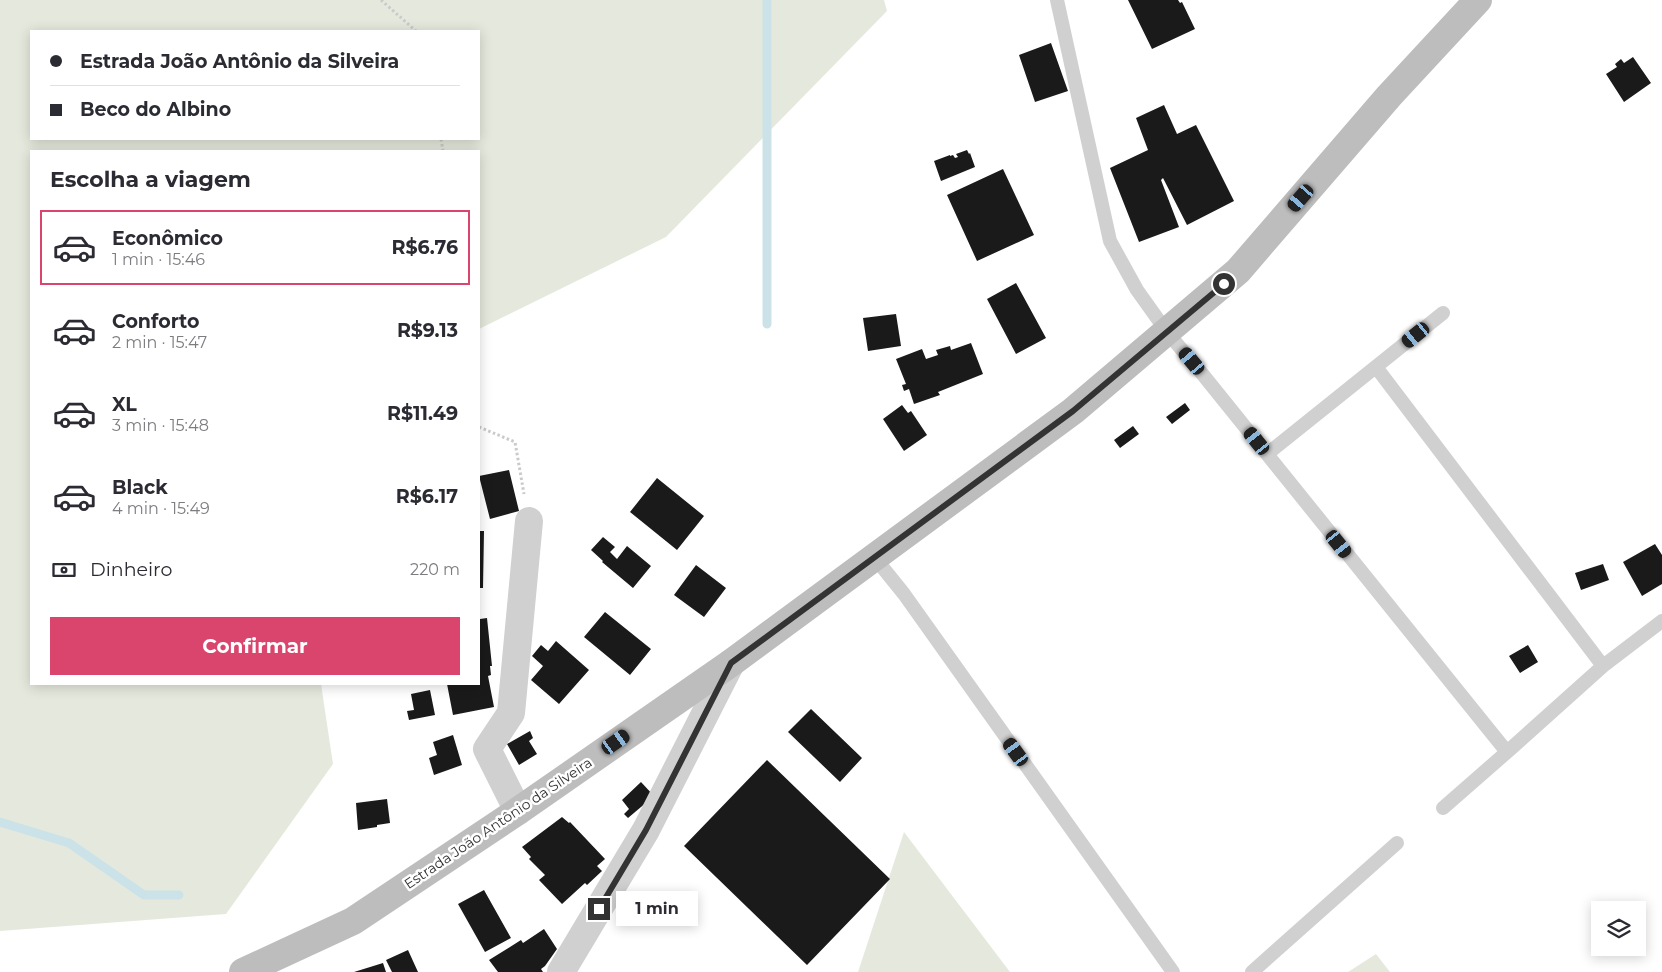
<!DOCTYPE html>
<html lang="pt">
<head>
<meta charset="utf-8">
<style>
  :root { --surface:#fff; --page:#f7f7f7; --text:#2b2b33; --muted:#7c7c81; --line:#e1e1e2; --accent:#da456d }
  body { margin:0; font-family:Montserrat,sans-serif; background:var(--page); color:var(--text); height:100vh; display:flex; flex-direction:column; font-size:19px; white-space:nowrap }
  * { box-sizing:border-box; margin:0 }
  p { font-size:16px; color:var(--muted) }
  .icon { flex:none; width:28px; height:28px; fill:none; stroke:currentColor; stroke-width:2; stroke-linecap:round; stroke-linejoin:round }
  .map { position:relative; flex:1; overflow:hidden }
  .panel { position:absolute; left:30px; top:150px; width:450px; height:535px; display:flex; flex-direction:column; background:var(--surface); border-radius:0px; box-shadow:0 2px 12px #0003 }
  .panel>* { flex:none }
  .guide { position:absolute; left:30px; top:30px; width:450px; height:110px; border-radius:0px; box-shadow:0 2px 12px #0003; display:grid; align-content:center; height:110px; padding:0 20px; background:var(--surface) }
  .controls { position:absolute; left:1591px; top:901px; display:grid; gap:10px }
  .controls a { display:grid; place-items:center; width:55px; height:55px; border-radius:0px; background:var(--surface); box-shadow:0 2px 12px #0003; font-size:25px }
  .end { position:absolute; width:22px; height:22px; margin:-11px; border:6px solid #333; background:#fff; box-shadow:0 0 0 2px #fff }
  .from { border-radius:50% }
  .bubble { position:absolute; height:35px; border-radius:0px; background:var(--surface); box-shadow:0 2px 12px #0003; font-size:16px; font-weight:700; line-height:35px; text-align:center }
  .car { position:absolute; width:15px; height:30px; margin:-15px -8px; border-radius:6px; box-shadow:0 0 4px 1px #0007; background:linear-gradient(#222 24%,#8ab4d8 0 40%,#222 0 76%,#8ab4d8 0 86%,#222 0) }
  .guide b { display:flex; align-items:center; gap:18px; height:48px; font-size:19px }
  .guide b+b { border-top:1px solid var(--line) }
  .guide i { width:12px; height:12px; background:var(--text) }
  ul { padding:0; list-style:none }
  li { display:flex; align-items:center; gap:15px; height:75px; margin:0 10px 8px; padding:0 10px; border:2px solid transparent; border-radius:0px }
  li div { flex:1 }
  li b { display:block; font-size:19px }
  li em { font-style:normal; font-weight:700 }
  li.on { border-color:var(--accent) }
  li>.icon { width:45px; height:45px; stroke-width:1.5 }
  h2 { padding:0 20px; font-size:22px; line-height:60px }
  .pay { display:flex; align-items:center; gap:12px; height:55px; padding:0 20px; font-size:19px }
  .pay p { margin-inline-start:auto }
  .action { display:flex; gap:10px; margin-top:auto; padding:10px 20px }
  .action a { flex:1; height:58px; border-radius:0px; background:var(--accent); color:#fff; font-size:20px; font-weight:700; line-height:58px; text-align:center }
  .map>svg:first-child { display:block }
  .green { fill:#e5e9dd; fill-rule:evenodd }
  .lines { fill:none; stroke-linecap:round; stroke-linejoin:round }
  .stream { stroke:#cbe3e8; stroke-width:9 }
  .building { fill:#1a1a1a }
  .path { stroke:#cacaca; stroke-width:3; stroke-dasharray:2.5 2.5; stroke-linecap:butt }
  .service { stroke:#d0d0d0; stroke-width:14 }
  .minor { stroke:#d0d0d0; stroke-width:28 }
  .secondary { stroke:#bdbdbd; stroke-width:28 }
  .route { stroke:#333; stroke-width:6 }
  .labels { text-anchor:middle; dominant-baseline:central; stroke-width:5; stroke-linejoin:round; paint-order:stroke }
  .street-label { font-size:14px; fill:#333; stroke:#fff }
</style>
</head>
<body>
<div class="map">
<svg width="1662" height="972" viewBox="0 0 1662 972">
  <rect width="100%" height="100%" fill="#fff"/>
  <path class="green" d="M0,0H884L887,11L666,237L479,329V151H31V684H321L333,764L226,914L0,931ZM31,31H479V139H31Z
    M904,832L1010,972H858Z
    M1376,954L1390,972H1348Z"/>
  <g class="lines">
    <path class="stream" d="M767,0V324
      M0,822L69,843L144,895H179"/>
  </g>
  <path class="building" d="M1128,0H1178L1180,3L1182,2L1195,29L1152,49Z
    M1051,43L1068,91L1035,102L1019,55Z
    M1633,57L1651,83L1624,102L1606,74L1617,67L1615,64L1621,59L1624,63Z
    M1164,105L1177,134L1196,125L1234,201L1187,225L1163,178L1161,180L1179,227L1139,242L1110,168L1148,150L1136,118Z
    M967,150L969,154L970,153L975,167L941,181L934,161L950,155V156L953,155L955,158L958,157L956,154Z
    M1003,169L1034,235L977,261L947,195Z
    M1016,283L1046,338L1016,354L987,299Z
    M896,314L901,346L868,351L863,318Z
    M971,343L983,374L938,392L940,395L914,404L909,389L904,391L902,385L906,384L896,359L922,349L926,359L938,355L936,350L950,346L951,350Z
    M1185,403L1190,410L1172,424L1166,417Z
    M902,405L908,413L911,411L927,435L904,451L883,419Z
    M1133,426L1139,434L1120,448L1114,440Z
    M509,470L519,511L490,519L479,476Z
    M657,478L704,516L677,550L630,512Z
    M479,531H484L483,588H479Z
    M603,537L615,547L610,552L617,559L627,546L651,566L633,588L602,562L603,561L591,550Z
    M1655,544L1662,555V584L1642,596L1623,562Z
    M1603,564L1609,580L1581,590L1575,573Z
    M696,565L726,588L704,617L674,595Z
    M605,612L651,649L630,675L584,637Z
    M479,615L480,619L487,618L492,666H490L491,675L488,676L494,707L453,715L447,684H479Z
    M556,641L589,670L559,704L531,680L543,666L532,656L541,645L548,651Z
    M1528,645L1538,662L1520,673L1509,656Z
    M430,690L435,715L409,720L407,711L414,710L411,694Z
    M811,709L862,758L840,782L788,732Z
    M530,731L533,738L529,741L537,754L519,765L507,744Z
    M453,735L462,765L434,775L429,758L437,755L433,742Z
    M767,760L890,879L807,965L684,846Z
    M641,782L654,796L628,818L624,814L629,809L622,800Z
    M387,799L390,823L377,825V827L358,830L356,803Z
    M562,817L569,823L570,822L605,859L597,866L602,871L587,885L585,883L562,904L539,880L545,875L529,859L531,857L522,847Z
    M484,890L511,938L485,952L458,904Z
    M544,929L557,949L545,966L541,969L543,972H498L489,960L521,940L523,943Z
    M408,950L418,972H392L386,960Z
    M383,963L386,972H354Z"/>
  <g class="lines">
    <path class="path" d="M381,0L416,31
      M441,139L443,151
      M479,427L515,442L524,494"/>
    <path class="service" d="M1057,0L1110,241L1137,290L1167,332L1204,376L1507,752L1443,808
      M1376,367L1603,666L1662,621
      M1267,454L1443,313
      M875,558L904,594L1173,972
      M1507,752L1603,666
      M1252,972L1397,843"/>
    <path class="minor" d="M518,811L487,749L511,713L529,521
      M561,972L646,830L731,663"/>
    <path class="secondary" d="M243,972L353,921L518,811L731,663L1073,411L1238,271L1389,96L1478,0"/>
  </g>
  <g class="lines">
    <path class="route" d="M599,909L646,830L731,663L1073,411L1224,284"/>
  </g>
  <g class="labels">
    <g class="street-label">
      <text transform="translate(498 823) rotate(-34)">Estrada João Antônio da Silveira</text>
    </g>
  </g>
</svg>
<div class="controls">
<a><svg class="icon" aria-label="layers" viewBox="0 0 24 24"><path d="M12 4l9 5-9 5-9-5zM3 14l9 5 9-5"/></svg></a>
</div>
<i class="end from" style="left:1224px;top:284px"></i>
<i class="end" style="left:599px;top:909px"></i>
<div class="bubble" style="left:616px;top:891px;width:82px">1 min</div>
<i class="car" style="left:1301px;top:198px;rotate:221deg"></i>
<i class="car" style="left:1416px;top:335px;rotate:231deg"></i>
<i class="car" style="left:1192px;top:361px;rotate:320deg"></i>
<i class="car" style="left:1257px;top:441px;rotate:321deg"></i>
<i class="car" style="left:1339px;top:544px;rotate:141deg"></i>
<i class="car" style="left:616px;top:742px;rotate:55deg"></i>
<i class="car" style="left:1016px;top:752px;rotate:324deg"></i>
<div class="guide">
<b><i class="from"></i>Estrada João Antônio da Silveira</b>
<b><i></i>Beco do Albino</b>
</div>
<section class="panel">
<h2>Escolha a viagem</h2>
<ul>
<li class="on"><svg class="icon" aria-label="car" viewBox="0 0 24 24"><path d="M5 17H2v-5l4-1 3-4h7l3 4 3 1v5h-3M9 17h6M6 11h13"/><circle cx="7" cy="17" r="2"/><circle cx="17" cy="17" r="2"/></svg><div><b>Econômico</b><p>1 min · 15:46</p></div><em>R$6.76</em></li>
<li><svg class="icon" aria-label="car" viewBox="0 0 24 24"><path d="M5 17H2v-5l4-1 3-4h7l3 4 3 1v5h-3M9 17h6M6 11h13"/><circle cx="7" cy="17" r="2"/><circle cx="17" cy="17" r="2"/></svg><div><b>Conforto</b><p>2 min · 15:47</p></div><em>R$9.13</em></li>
<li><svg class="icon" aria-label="car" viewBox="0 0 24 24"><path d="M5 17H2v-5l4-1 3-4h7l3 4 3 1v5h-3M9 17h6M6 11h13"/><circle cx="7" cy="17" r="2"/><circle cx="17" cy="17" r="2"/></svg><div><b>XL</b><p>3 min · 15:48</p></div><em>R$11.49</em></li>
<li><svg class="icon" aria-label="car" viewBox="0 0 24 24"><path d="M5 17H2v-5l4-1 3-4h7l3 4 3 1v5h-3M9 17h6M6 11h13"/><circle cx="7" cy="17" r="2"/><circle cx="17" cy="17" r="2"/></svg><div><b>Black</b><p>4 min · 15:49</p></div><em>R$6.17</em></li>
</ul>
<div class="pay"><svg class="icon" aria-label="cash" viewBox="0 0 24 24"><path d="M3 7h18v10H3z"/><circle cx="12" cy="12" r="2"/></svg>Dinheiro<p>220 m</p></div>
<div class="action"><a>Confirmar</a></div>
</section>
</div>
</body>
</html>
